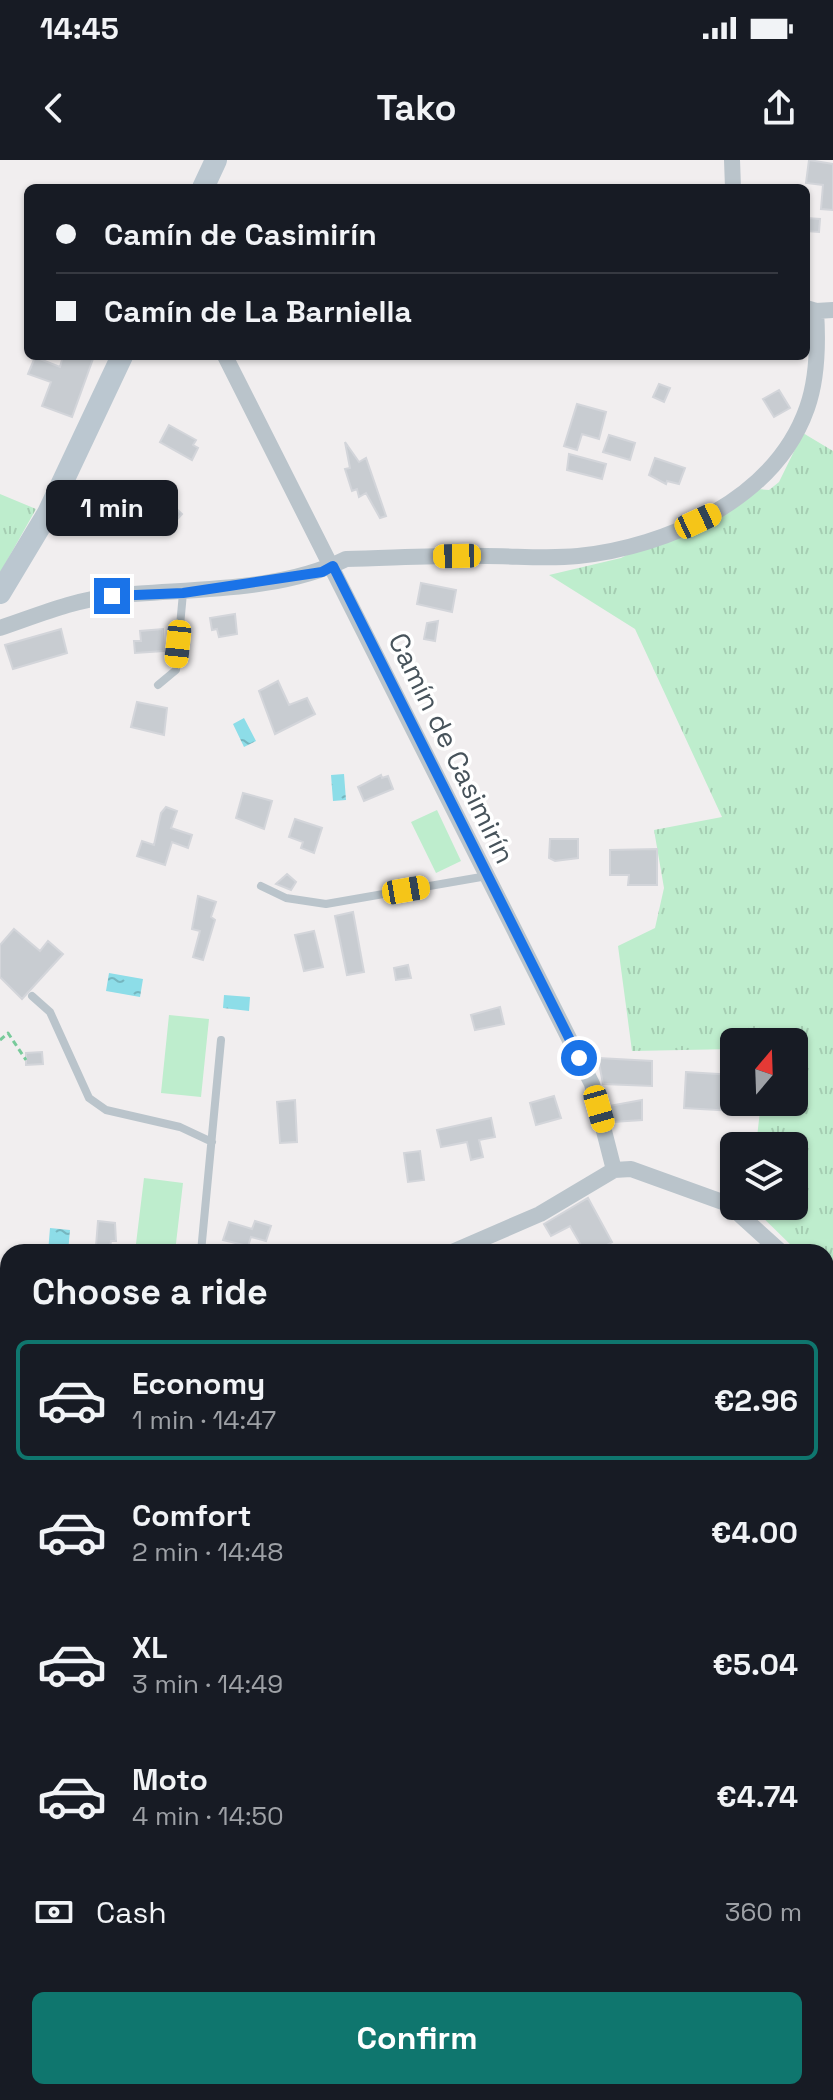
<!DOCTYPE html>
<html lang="en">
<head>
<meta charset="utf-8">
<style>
  :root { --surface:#171b24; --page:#20242c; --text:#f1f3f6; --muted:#9ea1a6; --line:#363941; --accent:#0f766e }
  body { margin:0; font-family:"Space Grotesk",sans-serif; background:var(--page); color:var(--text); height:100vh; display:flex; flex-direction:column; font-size:30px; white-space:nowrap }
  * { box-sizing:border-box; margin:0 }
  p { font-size:26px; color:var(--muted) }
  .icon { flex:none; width:44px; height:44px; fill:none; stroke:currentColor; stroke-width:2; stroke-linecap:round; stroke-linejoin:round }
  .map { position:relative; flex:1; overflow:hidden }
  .sheet { position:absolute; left:0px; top:1084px; width:834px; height:856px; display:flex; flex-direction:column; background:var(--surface); border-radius:24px 24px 0 0; box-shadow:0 2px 6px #0004 }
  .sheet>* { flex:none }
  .top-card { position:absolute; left:24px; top:24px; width:786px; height:176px; border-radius:12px; box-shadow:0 2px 6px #0004; display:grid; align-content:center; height:176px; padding:0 32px; background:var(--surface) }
  .needle { width:52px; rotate:19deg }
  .fabs { position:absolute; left:720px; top:868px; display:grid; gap:16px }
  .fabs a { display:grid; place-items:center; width:88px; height:88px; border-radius:12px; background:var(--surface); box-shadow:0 2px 6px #0004; font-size:40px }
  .end { position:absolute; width:36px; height:36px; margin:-18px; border:10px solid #1a73e8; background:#fff; box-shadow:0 0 0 4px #fff }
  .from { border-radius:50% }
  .bubble { position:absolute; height:56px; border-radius:12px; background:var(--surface); box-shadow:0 2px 6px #0004; font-size:26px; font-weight:800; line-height:56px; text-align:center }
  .car { position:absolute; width:24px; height:48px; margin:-24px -12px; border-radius:10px; box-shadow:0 0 6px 2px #0007; background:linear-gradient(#f5c518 24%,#345 0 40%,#f5c518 0 76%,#345 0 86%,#f5c518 0) }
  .top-card b { display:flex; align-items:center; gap:28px; height:76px; font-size:30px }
  .top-card b+b { border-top:2px solid var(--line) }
  .top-card i { width:20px; height:20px; background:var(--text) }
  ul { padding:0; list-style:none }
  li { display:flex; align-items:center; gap:24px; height:120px; margin:0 16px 12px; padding:0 16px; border:4px solid transparent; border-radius:12px }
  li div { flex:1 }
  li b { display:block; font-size:30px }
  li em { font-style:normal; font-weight:800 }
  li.on { border-color:var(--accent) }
  li>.icon { width:72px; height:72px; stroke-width:1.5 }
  h2 { padding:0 32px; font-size:36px; line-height:96px }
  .pay { display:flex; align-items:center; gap:20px; height:88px; padding:0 32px; font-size:30px }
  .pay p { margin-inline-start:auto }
  .action { display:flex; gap:16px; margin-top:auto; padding:16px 32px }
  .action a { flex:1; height:92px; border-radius:12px; background:var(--accent); color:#fff; font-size:32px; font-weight:800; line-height:92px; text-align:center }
  .status { display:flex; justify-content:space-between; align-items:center; height:56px; padding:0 40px; background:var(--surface); direction:ltr }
  .status svg { height:22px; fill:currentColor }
  header { display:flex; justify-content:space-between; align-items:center; height:104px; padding:0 32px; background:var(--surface); font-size:36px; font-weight:800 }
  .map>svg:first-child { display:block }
  .grass { fill:url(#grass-tufts) }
  .forest { fill:url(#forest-crowns) }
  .park { fill:#beedcd }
  .water { fill:url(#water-ripples) }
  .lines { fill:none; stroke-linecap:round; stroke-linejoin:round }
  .stream { stroke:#8ddde8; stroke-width:4 }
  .building { fill:#c8ccd1; stroke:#d3d5da; stroke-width:2 }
  .path { stroke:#78ca9a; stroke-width:3; stroke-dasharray:6 4; stroke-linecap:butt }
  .lane { stroke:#bac4cb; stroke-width:8 }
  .street { stroke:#bac4cb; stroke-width:16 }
  .secondary { stroke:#bbc7d0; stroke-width:22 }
  .route { stroke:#1a73e8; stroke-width:10 }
  .labels { text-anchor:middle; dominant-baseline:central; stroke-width:7; stroke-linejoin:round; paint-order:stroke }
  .street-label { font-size:28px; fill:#47535b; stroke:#fff }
</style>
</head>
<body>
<div class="status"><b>14:45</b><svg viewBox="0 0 49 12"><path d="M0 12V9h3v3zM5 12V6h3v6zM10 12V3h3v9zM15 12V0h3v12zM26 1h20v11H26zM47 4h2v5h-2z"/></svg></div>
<header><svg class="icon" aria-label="back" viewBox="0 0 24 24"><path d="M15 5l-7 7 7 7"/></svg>Tako<svg class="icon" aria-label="share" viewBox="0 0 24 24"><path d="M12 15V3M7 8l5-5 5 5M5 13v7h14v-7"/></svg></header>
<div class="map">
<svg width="833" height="1940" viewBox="0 0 833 1940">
  <defs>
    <pattern id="grass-tufts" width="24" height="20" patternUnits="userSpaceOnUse" patternTransform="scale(2)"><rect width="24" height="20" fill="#beedcd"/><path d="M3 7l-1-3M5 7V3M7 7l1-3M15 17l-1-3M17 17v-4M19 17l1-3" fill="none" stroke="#a5cdb2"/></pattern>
    <pattern id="forest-crowns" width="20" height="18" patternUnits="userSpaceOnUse" patternTransform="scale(2)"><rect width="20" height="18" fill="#beedcd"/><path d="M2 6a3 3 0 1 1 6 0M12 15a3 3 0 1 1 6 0" fill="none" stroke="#a5cdb2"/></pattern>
    <pattern id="water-ripples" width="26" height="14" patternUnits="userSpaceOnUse" patternTransform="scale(2)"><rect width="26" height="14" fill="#8ddde8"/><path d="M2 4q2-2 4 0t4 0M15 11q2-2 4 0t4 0" fill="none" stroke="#75b6bf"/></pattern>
  </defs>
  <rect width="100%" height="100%" fill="#f1eeef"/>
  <path class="grass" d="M803,273L833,291V1113L826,1110V1092H798L751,1046H794V986H756L761,942H794V882H734V889L632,891L618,786L655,768L664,728L654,670L722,657L635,469L549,415L621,398L757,329L769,330L779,322Z
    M0,334L36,349L0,413Z
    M0,1514L8,1515V1707L0,1706Z"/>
  <path class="forest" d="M833,1371V1652L827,1655L826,1375Z"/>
  <path class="park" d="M437,650L461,701L436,713L411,662Z
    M169,855L209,859L201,937L161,933Z
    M144,1018L183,1023L175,1092H135Z"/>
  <path class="water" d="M244,558L256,581L244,587L233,564Z
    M344,614L346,640L333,641L331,615Z
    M109,813L143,819L140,837L106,831Z
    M224,835L250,837L249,851L223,848Z
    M50,1068L70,1070L68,1092H48Z"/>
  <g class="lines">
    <path class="stream" d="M0,1838L8,1837
      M186,1932L203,1940
      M606,1932L618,1940
      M316,1940L341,1932"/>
  </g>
  <path class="building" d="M809,0L833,4V50L821,49L823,25L806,23Z
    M806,58L820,59L819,72L806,71Z
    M63,196H94L72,257L42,246L51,222L28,214L35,197L60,207Z
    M659,224L670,228L664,242L653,237Z
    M779,230L790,248L774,257L763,239Z
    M577,244L606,252L599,279L582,274L577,290L564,286Z
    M169,265L196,280L193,285L198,288L192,300L160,282Z
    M609,275L635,283L630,300L603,292Z
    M345,282L359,302L366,298L386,356L380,358L366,333L359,337L357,329L352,331L345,309L350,308Z
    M569,294L606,304L602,319L567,310Z
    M655,298L685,308L679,324L667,321L666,324L649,315Z
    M168,341L182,354L163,375L149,361Z
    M421,423L456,430L452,452L417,444Z
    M235,454L237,474L219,477L217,469L212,470L210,458Z
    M438,461L435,481L424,479L427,463Z
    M61,469L67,493L13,509L5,485Z
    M163,469L164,491L135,493L134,481H141L140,471Z
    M278,521L289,545L307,538L315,554L275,574L259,531Z
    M137,542L167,548L164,575L131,567Z
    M381,615L382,618L388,616L393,629L364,641L358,627Z
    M243,633L272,641L264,669L236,658Z
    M166,647L177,651L171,668L192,675L188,688L172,682L165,705L137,696L142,681L154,685L161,653Z
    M295,659L322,668L314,693L301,688L303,682L289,677Z
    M550,679H578V698L555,701L549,698Z
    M657,689V725H628L629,715H610V690Z
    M287,714L296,722L291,730L276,724Z
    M198,736L216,742L211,757L215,760L203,800L193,797L200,771L192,769Z
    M353,752L364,812L347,815L335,756Z
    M14,769L40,791L48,781L63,794L22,839L0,817V785Z
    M314,771L323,807L304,811L295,775Z
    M408,805L411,818L396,820L394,808Z
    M500,847L504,864L475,870L471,855Z
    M42,892L43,904L26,905V893Z
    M598,898L652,901V926L603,924Z
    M686,912L734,915V951L684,948Z
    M554,936L561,958L536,965L530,943Z
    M295,940L297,982L280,983L277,942Z
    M642,940V960L613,962L609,946Z
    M491,958L495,977L479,980L483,997L471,1000L467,982L441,987L437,970Z
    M420,991L424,1020L408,1022L404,993Z
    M588,1038L612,1082L594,1092H585L570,1066L551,1076L544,1064Z
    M98,1061L115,1063L116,1081H111L110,1087L96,1086Z
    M255,1061L271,1066L266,1081L251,1077L248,1086L223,1080L229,1062L252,1069Z"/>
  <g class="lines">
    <path class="path" d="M0,880L8,873L26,900
      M826,1290L833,1283
      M826,1611L833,1610
      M224,1932L273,1938L293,1932
      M626,1932L636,1940"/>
    <path class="lane" d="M158,525L176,510L183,433
      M261,726L286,738L326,744L487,716
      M32,836L50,852L89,938L106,950L180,967L212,982
      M201,1092L221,880"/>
    <path class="street" d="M732,0L733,28
      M816,151L833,150
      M225,196L592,924L614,1010
      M0,468C36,456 73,440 112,436C187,428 278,433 346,399C393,398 440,395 486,396C517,396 548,399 578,396C667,387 775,339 807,248C817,220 818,181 816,151L806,148
      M452,1092L540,1054L614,1010L631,1009L728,1044L781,1092
      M826,1134L833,1137
      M0,1201L8,1200
      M0,1714L8,1713"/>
    <path class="secondary" d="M203,28L216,0
      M0,433L48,353L122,196
      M0,1787L8,1802
      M77,1932L82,1940"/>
  </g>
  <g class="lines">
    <path class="route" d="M112,436L183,433L322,412L333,406L579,898"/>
  </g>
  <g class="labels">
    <g class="street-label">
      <text transform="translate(452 588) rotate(64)">Camín de Casimirín</text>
    </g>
  </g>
</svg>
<div class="fabs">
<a><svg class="needle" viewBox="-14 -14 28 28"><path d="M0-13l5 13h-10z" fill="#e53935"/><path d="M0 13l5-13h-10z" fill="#9ea1a6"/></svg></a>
<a><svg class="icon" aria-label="layers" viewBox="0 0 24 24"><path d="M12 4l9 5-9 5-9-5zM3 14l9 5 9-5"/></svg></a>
</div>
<i class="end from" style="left:579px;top:898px"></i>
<i class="end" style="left:112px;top:436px"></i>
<div class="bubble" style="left:46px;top:320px;width:132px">1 min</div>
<i class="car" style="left:698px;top:361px;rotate:65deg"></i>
<i class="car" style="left:457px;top:396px;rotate:269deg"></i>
<i class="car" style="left:178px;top:484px;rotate:186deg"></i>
<i class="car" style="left:406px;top:730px;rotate:80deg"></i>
<i class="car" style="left:599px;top:949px;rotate:164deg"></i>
<div class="top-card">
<b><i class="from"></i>Camín de Casimirín</b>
<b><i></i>Camín de La Barniella</b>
</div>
<section class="sheet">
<h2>Choose a ride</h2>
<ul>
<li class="on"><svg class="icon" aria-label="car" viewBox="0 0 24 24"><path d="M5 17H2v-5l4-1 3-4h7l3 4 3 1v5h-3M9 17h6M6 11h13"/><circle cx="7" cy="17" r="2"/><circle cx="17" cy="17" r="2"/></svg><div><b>Economy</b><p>1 min · 14:47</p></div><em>€2.96</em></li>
<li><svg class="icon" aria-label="car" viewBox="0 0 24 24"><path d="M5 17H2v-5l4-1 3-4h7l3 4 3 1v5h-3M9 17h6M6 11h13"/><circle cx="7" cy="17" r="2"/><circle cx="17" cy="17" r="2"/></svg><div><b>Comfort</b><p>2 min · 14:48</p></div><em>€4.00</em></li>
<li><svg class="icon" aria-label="car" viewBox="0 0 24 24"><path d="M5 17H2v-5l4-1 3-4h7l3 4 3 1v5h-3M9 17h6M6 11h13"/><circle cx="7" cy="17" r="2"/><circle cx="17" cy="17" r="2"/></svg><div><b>XL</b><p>3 min · 14:49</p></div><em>€5.04</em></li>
<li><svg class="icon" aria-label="car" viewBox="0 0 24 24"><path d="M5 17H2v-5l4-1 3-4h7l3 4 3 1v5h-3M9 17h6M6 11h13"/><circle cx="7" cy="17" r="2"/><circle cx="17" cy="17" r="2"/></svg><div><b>Moto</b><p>4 min · 14:50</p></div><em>€4.74</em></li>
</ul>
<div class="pay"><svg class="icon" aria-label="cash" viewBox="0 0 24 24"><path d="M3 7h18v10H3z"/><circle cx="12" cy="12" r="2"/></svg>Cash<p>360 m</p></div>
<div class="action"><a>Confirm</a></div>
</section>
</div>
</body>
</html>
